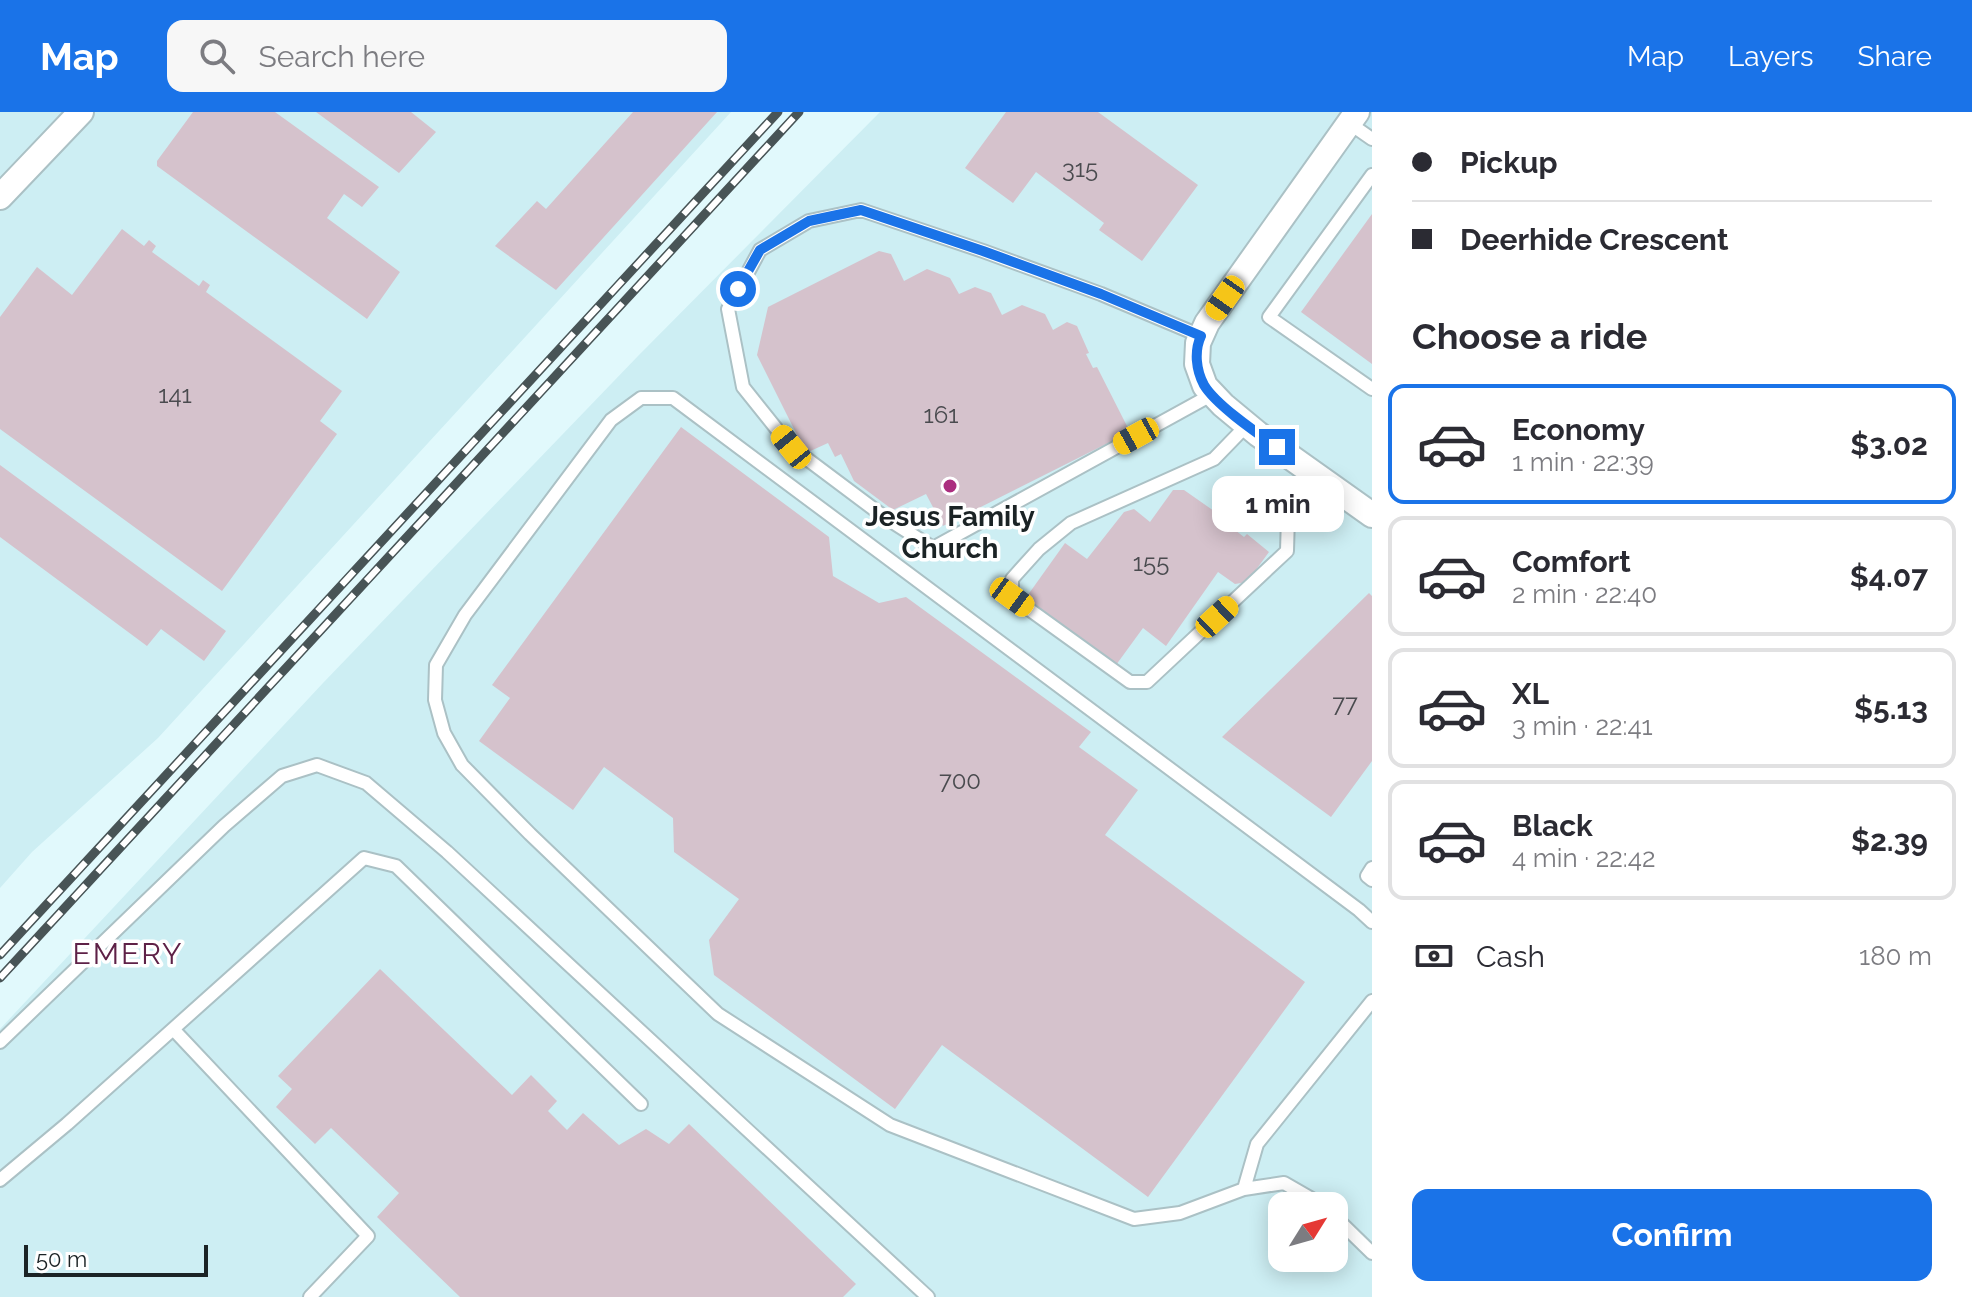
<!DOCTYPE html>
<html lang="en">
<head>
<meta charset="utf-8">
<style>
  :root { --surface:#fff; --page:#f7f7f7; --text:#2b2b33; --muted:#7c7c81; --line:#e1e1e2; --accent:#1a73e8 }
  body { margin:0; font-family:Raleway,sans-serif; background:var(--page); color:var(--text); height:100vh; display:flex; flex-direction:column; font-size:30px; white-space:nowrap }
  * { box-sizing:border-box; margin:0 }
  p { font-size:26px; color:var(--muted) }
  .icon { flex:none; width:44px; height:44px; fill:none; stroke:currentColor; stroke-width:2; stroke-linecap:round; stroke-linejoin:round }
  .map { position:relative; flex:1; overflow:hidden }
  .drawer { display:flex; flex-direction:column; background:var(--surface); width:600px }
  .drawer>* { flex:none }
  .top-card { display:grid; align-content:center; height:176px; padding:0 40px; background:var(--surface) }
  .needle { width:52px; rotate:53deg }
  .buttons { position:absolute; left:1268px; top:1080px; display:grid; gap:16px }
  .buttons a { display:grid; place-items:center; width:80px; height:80px; border-radius:16px; background:var(--surface); box-shadow:0 4px 20px #0003; font-size:40px }
  .scale { position:absolute; left:24px; bottom:20px; width:184px; box-sizing:border-box; padding-left:8px; border:4px solid #1b2325; border-top:0; font-size:22px; line-height:28px; white-space:nowrap; color:#1b2325; -webkit-text-stroke:6px #fff; paint-order:stroke }
  .end { position:absolute; width:36px; height:36px; margin:-18px; border:10px solid #1a73e8; background:#fff; box-shadow:0 0 0 4px #fff }
  .from { border-radius:50% }
  .bubble { position:absolute; height:56px; border-radius:16px; background:var(--surface); box-shadow:0 4px 20px #0003; font-size:26px; font-weight:700; line-height:56px; text-align:center }
  .car { position:absolute; width:24px; height:48px; margin:-24px -12px; border-radius:10px; box-shadow:0 0 6px 2px #0007; background:linear-gradient(#f5c518 24%,#345 0 40%,#f5c518 0 76%,#345 0 86%,#f5c518 0) }
  .top-card b { display:flex; align-items:center; gap:28px; height:76px; font-size:30px }
  .top-card b+b { border-top:2px solid var(--line) }
  .top-card i { width:20px; height:20px; background:var(--text) }
  ul { padding:0; list-style:none }
  li { display:flex; align-items:center; gap:24px; height:120px; margin:0 16px 12px; padding:0 24px; border:4px solid var(--line); border-radius:16px }
  li div { flex:1 }
  li b { display:block; font-size:30px }
  li em { font-style:normal; font-weight:700 }
  li.selected { border-color:var(--accent) }
  li>.icon { width:72px; height:72px; stroke-width:1.5 }
  h2 { padding:0 40px; font-size:36px; line-height:96px }
  .pay { display:flex; align-items:center; gap:20px; height:88px; padding:0 40px; font-size:30px }
  .pay p { margin-inline-start:auto }
  .button { display:flex; gap:16px; margin-top:auto; padding:16px 40px }
  .button a { flex:1; height:92px; border-radius:16px; background:var(--accent); color:#fff; font-size:32px; font-weight:700; line-height:92px; text-align:center }
  header { display:flex; align-items:center; gap:48px; box-sizing:border-box; height:112px; padding:0 40px; background:var(--accent); color:#fff }
  header strong { font-size:38px }
  nav { display:flex; gap:44px; margin-inline-start:auto; font-size:28px }
  .search { width:560px; height:72px; background:var(--page); display:flex; align-items:center; gap:20px; box-sizing:border-box; padding:0 28px; border-radius:16px; color:var(--muted); font-size:30px }
  main { display:flex; flex:1; min-height:0 }
  .map>svg:first-child { display:block }
  .built { fill:#cdeef3; fill-rule:evenodd }
  .building { fill:#d5c2cc }
  .lines { fill:none; stroke-linecap:round; stroke-linejoin:round }
  .service-casing { stroke:#abc1c5; stroke-width:16 }
  .minor-casing { stroke:#abc1c5; stroke-width:28 }
  .service { stroke:#fff; stroke-width:12 }
  .minor { stroke:#fff; stroke-width:24 }
  .rail-casing { stroke:#485456; stroke-width:9 }
  .rail { stroke:#fff; stroke-width:6; stroke-dasharray:18; stroke-linecap:butt }
  .route { stroke:#1a73e8; stroke-width:10 }
  .poi-dot { fill:#ab2e7f; stroke:#fff; stroke-width:3 }
  .labels { text-anchor:middle; dominant-baseline:central; stroke-width:7; stroke-linejoin:round; paint-order:stroke }
  .number-label { font-size:24px; fill:#4a4b4f }
  .poi-label { font-size:28px; font-weight:bold; fill:#1b2325; stroke:#fff }
  .neighbourhood-label { font-size:30px; letter-spacing:2px; fill:#5e2147; stroke:#fff }
</style>
</head>
<body>
<header>
<strong>Map</strong>
<div class="search"><svg class="icon" aria-label="search" viewBox="0 0 24 24"><circle cx="10" cy="10" r="6"/><path d="M15 15l6 6"/></svg>Search here</div>
<nav><a>Map</a><a>Layers</a><a>Share</a></nav>
</header>
<main>
<div class="map">
<svg width="1372" height="1185" viewBox="0 0 1372 1185">
  <rect width="100%" height="100%" fill="#e1f9fc"/>
  <path class="built" d="M0,0H731L158,626L32,740L0,776Z
    M880,0H1372V1185H0V917L323,571L638,244ZM1282,1094H1334V1146H1282Z"/>
  <path class="building" d="M193,0H275L379,75L362,95L344,82L327,106L400,160L367,207L157,54V49Z
    M316,0H411L436,20L399,61Z
    M633,0H717L556,178L495,134L537,89L546,97Z
    M1006,0H1098L1198,73L1142,149L1099,118L1104,111L1036,60L1013,91L965,56Z
    M1372,102V252L1301,200Z
    M122,117L144,134L149,128L156,134L152,140L199,174L203,168L210,173L206,180L342,279L320,309L337,322L222,479L0,317V205L37,155L72,183Z
    M879,139L891,142L904,169L927,157L950,166L959,182L975,175L991,181L1002,203L1022,193L1045,202L1053,218L1067,210L1077,214L1089,241L1086,242L1093,256L1097,255L1130,320L943,414L926,382L893,398L854,369L841,342L835,345L828,331L806,341L757,243L768,195Z
    M681,315L829,425L833,464L879,491L906,485L1091,620L1079,635L1138,678L1105,723L1305,870L1148,1085L942,933L895,997L714,863L709,828L739,787L674,740L673,706L604,655L573,698L479,629L510,586L492,573Z
    M0,353L226,519L204,549L161,517L147,534L0,425Z
    M1173,378H1184L1224,406L1222,408L1244,425L1247,422L1269,440L1247,470L1235,472L1218,460L1166,534L1143,516L1116,553L1025,487L1065,431L1087,447L1124,400L1134,397L1150,410Z
    M1369,481L1372,484V649L1331,705L1222,625Z
    M380,857L512,983L531,963L557,989L548,999L567,1018L583,1001L619,1033L646,1017L669,1032L689,1012L856,1172L843,1185H460L377,1105L399,1081L331,1016L315,1032L276,995L292,977L278,964Z"/>
  <g class="lines">
    <defs>
      <path id="service" d="M1349,11L1372,27
        M1372,63L1269,205L1372,277
        M1201,224L1101,182L983,139L861,98L809,109L760,138L728,197L743,275L791,335L883,404L933,436L1213,282
        M1247,313L1214,347L1071,411L1039,437L1012,467V485L1130,570H1147L1287,439L1288,404L1315,362
        M1372,756L1367,764L1372,768
        M173,917L368,1124L310,1185
        M0,930L224,714L282,664L317,653L366,671L447,740L928,1185
        M0,1068L67,1012L364,746L396,754L641,992
        M1244,1077L1257,1032L1372,889
        M1324,1094L1284,1071L1244,1077L1180,1101L1134,1107L890,1013L718,902L530,722L462,653L444,621L435,588L436,553L465,503L611,308L641,286H673L1359,798L1372,810
        M1334,1104L1372,1141"/>
      <path id="minor" d="M1357,0L1207,211L1198,231L1197,252L1205,274L1223,293L1258,322L1372,403
        M0,85L81,0"/>
    </defs>
    <use href="#service" class="service-casing"/>
    <use href="#minor" class="minor-casing"/>
    <use href="#service" class="service"/>
    <use href="#minor" class="minor"/>
    <defs>
      <path id="rail" d="M0,843L778,0
        M0,866L799,0"/>
    </defs>
    <use href="#rail" class="rail-casing"/>
    <use href="#rail" class="rail"/>
  </g>
  <g class="lines">
    <path class="route" d="M738,177L760,138L809,109L861,98L983,139L1101,182L1201,224C1194,239 1196,258 1204,273C1216,293 1257,321 1277,335"/>
  </g>
  <circle class="poi-dot" cx="950" cy="374" r="8"/>
  <g class="labels">
    <g class="number-label">
      <text x="1080" y="56">315</text>
      <text x="175" y="282">141</text>
      <text x="941" y="302">161</text>
      <text x="1151" y="450">155</text>
      <text x="1345" y="591">77</text>
      <text x="960" y="668">700</text>
    </g>
    <g class="poi-label">
      <text x="950" y="404">Jesus Family<tspan x="950" dy="32">Church</tspan></text>
    </g>
    <g class="neighbourhood-label">
      <text x="128" y="841">EMERY</text>
    </g>
  </g>
</svg>
<div class="buttons">
<a><svg class="needle" viewBox="-14 -14 28 28"><path d="M0-13l5 13h-10z" fill="#e53935"/><path d="M0 13l5-13h-10z" fill="#7c7c81"/></svg></a>
</div>
<div class="scale">50 m</div>
<i class="end from" style="left:738px;top:177px"></i>
<i class="end" style="left:1277px;top:335px"></i>
<div class="bubble" style="left:1212px;top:364px;width:132px">1 min</div>
<i class="car" style="left:1225px;top:186px;rotate:215deg"></i>
<i class="car" style="left:1136px;top:324px;rotate:241deg"></i>
<i class="car" style="left:791px;top:335px;rotate:321deg"></i>
<i class="car" style="left:1012px;top:485px;rotate:126deg"></i>
<i class="car" style="left:1217px;top:505px;rotate:47deg"></i>
</div>
<section class="drawer">
<div class="top-card">
<b><i class="from"></i>Pickup</b>
<b><i></i>Deerhide Crescent</b>
</div>
<h2>Choose a ride</h2>
<ul>
<li class="selected"><svg class="icon" aria-label="car" viewBox="0 0 24 24"><path d="M5 17H2v-5l4-1 3-4h7l3 4 3 1v5h-3M9 17h6M6 11h13"/><circle cx="7" cy="17" r="2"/><circle cx="17" cy="17" r="2"/></svg><div><b>Economy</b><p>1 min · 22:39</p></div><em>$3.02</em></li>
<li><svg class="icon" aria-label="car" viewBox="0 0 24 24"><path d="M5 17H2v-5l4-1 3-4h7l3 4 3 1v5h-3M9 17h6M6 11h13"/><circle cx="7" cy="17" r="2"/><circle cx="17" cy="17" r="2"/></svg><div><b>Comfort</b><p>2 min · 22:40</p></div><em>$4.07</em></li>
<li><svg class="icon" aria-label="car" viewBox="0 0 24 24"><path d="M5 17H2v-5l4-1 3-4h7l3 4 3 1v5h-3M9 17h6M6 11h13"/><circle cx="7" cy="17" r="2"/><circle cx="17" cy="17" r="2"/></svg><div><b>XL</b><p>3 min · 22:41</p></div><em>$5.13</em></li>
<li><svg class="icon" aria-label="car" viewBox="0 0 24 24"><path d="M5 17H2v-5l4-1 3-4h7l3 4 3 1v5h-3M9 17h6M6 11h13"/><circle cx="7" cy="17" r="2"/><circle cx="17" cy="17" r="2"/></svg><div><b>Black</b><p>4 min · 22:42</p></div><em>$2.39</em></li>
</ul>
<div class="pay"><svg class="icon" aria-label="cash" viewBox="0 0 24 24"><path d="M3 7h18v10H3z"/><circle cx="12" cy="12" r="2"/></svg>Cash<p>180 m</p></div>
<div class="button"><a>Confirm</a></div>
</section>
</main>
</body>
</html>
